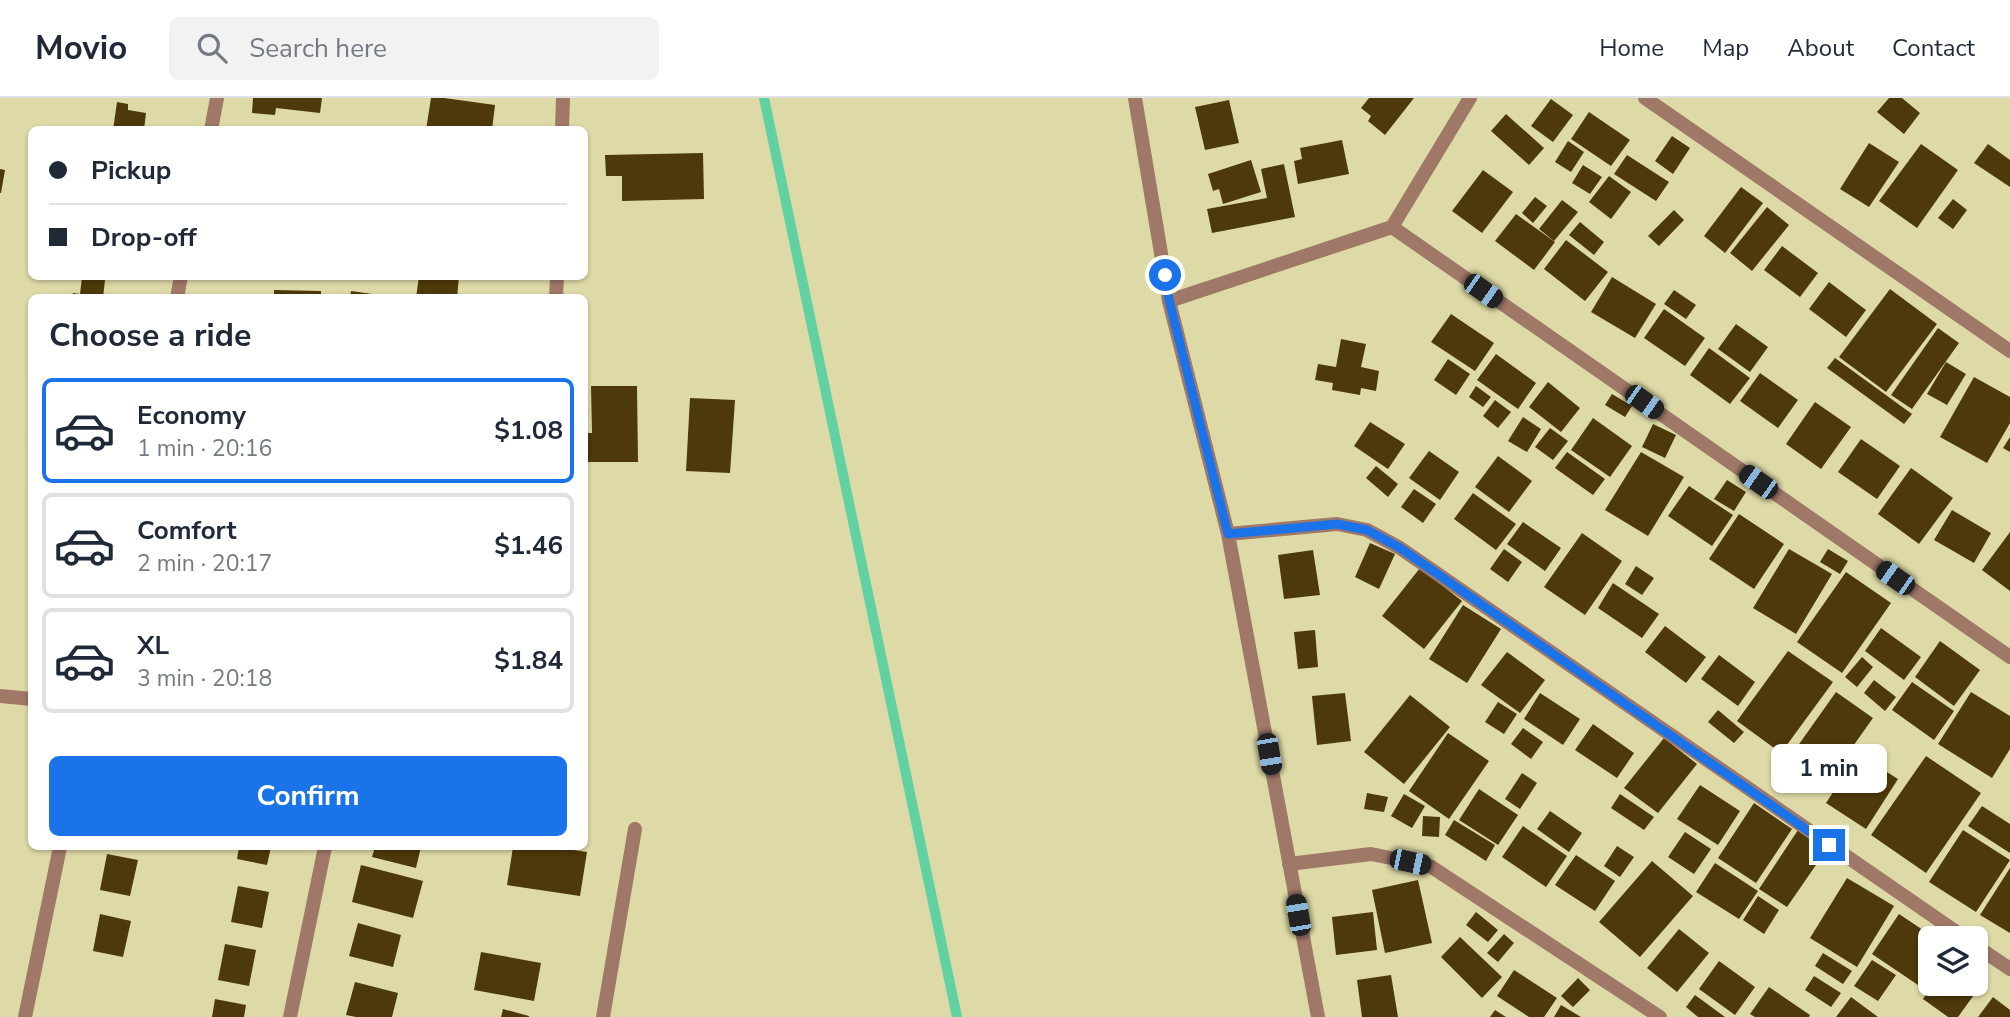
<!DOCTYPE html>
<html lang="en">
<head>
<meta charset="utf-8">
<style>
  :root { --surface:#fff; --page:#f2f2f3; --text:#1f2937; --muted:#747a83; --line:#e0e1e3; --accent:#1a73e8 }
  body { margin:0; font-family:"Nunito Sans",sans-serif; background:var(--page); color:var(--text); height:100vh; display:flex; flex-direction:column; font-size:26px; white-space:nowrap }
  * { box-sizing:border-box; margin:0 }
  p { font-size:23px; color:var(--muted) }
  .icon { flex:none; width:38px; height:38px; fill:none; stroke:currentColor; stroke-width:2; stroke-linecap:round; stroke-linejoin:round }
  .map { position:relative; flex:1; overflow:hidden }
  .sheet { position:absolute; left:28px; top:196px; width:560px; height:556px; display:flex; flex-direction:column; background:var(--surface); border-radius:10px; box-shadow:0 2px 5px #0004 }
  .sheet>* { flex:none }
  .guide { position:absolute; left:28px; top:28px; width:560px; height:154px; border-radius:10px; box-shadow:0 2px 5px #0004; display:grid; align-content:center; height:154px; padding:0 21px; background:var(--surface) }
  .buttons { position:absolute; left:1918px; top:828px; display:grid; gap:14px }
  .buttons a { display:grid; place-items:center; width:70px; height:70px; border-radius:10px; background:var(--surface); box-shadow:0 2px 5px #0004; font-size:35px }
  .end { position:absolute; width:32px; height:32px; margin:-16px; border:9px solid #1a73e8; background:#fff; box-shadow:0 0 0 4px #fff }
  .from { border-radius:50% }
  .bubble { position:absolute; height:49px; border-radius:10px; background:var(--surface); box-shadow:0 2px 5px #0004; font-size:23px; font-weight:700; line-height:49px; text-align:center }
  .car { position:absolute; width:21px; height:42px; margin:-21px -10px; border-radius:9px; box-shadow:0 0 5px 2px #0007; background:linear-gradient(#222 24%,#8ab4d8 0 40%,#222 0 76%,#8ab4d8 0 86%,#222 0) }
  .guide b { display:flex; align-items:center; gap:24px; height:66px; font-size:26px }
  .guide b+b { border-top:2px solid var(--line) }
  .guide i { width:18px; height:18px; background:var(--text) }
  ul { padding:0; list-style:none }
  li { display:flex; align-items:center; gap:21px; height:105px; margin:0 14px 10px; padding:0 7px; border:4px solid var(--line); border-radius:10px }
  li div { flex:1 }
  li b { display:block; font-size:26px }
  li em { font-style:normal; font-weight:700 }
  li.current { border-color:var(--accent) }
  li>.icon { width:63px; height:63px; stroke-width:1.5 }
  h2 { padding:0 21px; font-size:32px; line-height:84px }
  .cta { display:flex; gap:14px; margin-top:auto; padding:14px 21px }
  .cta a { flex:1; height:80px; border-radius:10px; background:var(--accent); color:#fff; font-size:28px; font-weight:700; line-height:80px; text-align:center }
  header { display:flex; align-items:center; gap:42px; box-sizing:border-box; height:98px; padding:0 35px; background:var(--surface); border-bottom:2px solid var(--line) }
  header strong { font-size:33px }
  nav { display:flex; gap:38px; margin-inline-start:auto; font-size:24px }
  .search { width:490px; height:63px; background:var(--page); display:flex; align-items:center; gap:18px; box-sizing:border-box; padding:0 24px; border-radius:10px; color:var(--muted); font-size:26px }
  .map>svg:first-child { display:block }
  .lines { fill:none; stroke-linecap:round; stroke-linejoin:round }
  .stream { stroke:#61d1a2; stroke-width:10 }
  .building { fill:#4d390a }
  .street { stroke:#a07868; stroke-width:14 }
  .route { stroke:#1a73e8; stroke-width:9 }
</style>
</head>
<body>
<header>
<strong>Movio</strong>
<div class="search"><svg class="icon" aria-label="search" viewBox="0 0 24 24"><circle cx="10" cy="10" r="6"/><path d="M15 15l6 6"/></svg>Search here</div>
<nav><a>Home</a><a>Map</a><a>About</a><a>Contact</a></nav>
</header>
<div class="map">
<svg width="2010" height="919" viewBox="0 0 2010 919">
  <rect width="100%" height="100%" fill="#dedaa7"/>
  <g class="lines">
    <path class="stream" d="M764,0L957,919"/>
  </g>
  <path class="building" d="M253,0H322L320,15L276,10L275,17L252,15Z
    M431,0H444L495,7L492,32H426Z
    M1369,0H1414L1385,37L1368,23L1371,18L1361,10Z
    M1889,0H1902L1920,15L1904,36L1877,14Z
    M1551,1L1573,17L1553,44L1531,28Z
    M1229,2L1239,45L1205,52L1195,9Z
    M117,4L128,6V12L146,15L144,32H113Z
    M1589,14L1630,42L1611,68L1571,41Z
    M1506,16L1544,50L1529,67L1491,33Z
    M1672,38L1690,50L1673,76L1655,63Z
    M1342,42L1349,76L1298,86L1294,63L1302,61L1300,50Z
    M1568,43L1584,54L1571,74L1555,64Z
    M1869,45L1899,64L1869,109L1840,91Z
    M1921,46L1958,72L1917,130L1879,103Z
    M1988,46L2010,62V89L1974,65Z
    M703,55L704,101L622,103V78H606L605,57Z
    M1627,57L1669,84L1656,103L1614,76Z
    M1251,62L1261,94L1223,106L1219,91L1213,93L1208,76Z
    M1284,66L1295,119L1212,135L1207,111L1267,100L1261,71Z
    M1583,67L1602,79L1590,96L1572,85Z
    M0,71L5,72L1,95H0Z
    M1483,72L1513,94L1482,135L1452,113Z
    M1609,78L1631,94L1611,121L1589,104Z
    M1741,89L1763,105L1725,155L1704,138Z
    M1535,99L1547,108L1533,125L1522,115Z
    M1953,101L1967,112L1953,131L1938,120Z
    M1562,102L1578,114L1554,143L1539,131Z
    M1767,109L1789,127L1752,173L1730,155Z
    M1674,112L1684,122L1659,148L1648,138Z
    M1516,116L1555,144L1534,172L1495,143Z
    M1580,124L1604,144L1594,157L1569,137Z
    M1566,142L1608,174L1585,203L1544,171Z
    M1782,148L1818,175L1800,199L1764,172Z
    M419,178H459L457,200H416Z
    M82,179L105,182L103,200H72L73,195L80,196Z
    M1612,179L1656,206L1635,240L1591,214Z
    M1829,184L1866,212L1846,239L1809,211Z
    M1890,191L1937,226L1886,294L1839,259Z
    M274,192L321,193V200H274Z
    M1674,192L1696,207L1686,221L1664,206Z
    M351,193L386,198V200H350Z
    M1664,211L1705,240L1685,268L1644,240Z
    M1451,216L1494,245L1475,273L1431,244Z
    M1736,226L1768,249L1750,274L1718,251Z
    M1938,230L1959,245L1912,311L1891,297Z
    M1341,241L1366,246L1361,269L1379,273L1376,293L1361,290L1360,297L1332,292L1333,285L1315,282L1318,266L1336,269Z
    M1709,250L1750,280L1730,306L1690,277Z
    M1496,256L1536,285L1518,311L1477,282Z
    M1835,260L1912,316L1904,326L1827,270Z
    M1448,261L1470,276L1456,297L1434,282Z
    M1946,264L1966,276L1947,307L1927,296Z
    M1760,275L1798,302L1778,330L1740,303Z
    M1974,279L2010,299V325L1987,365L1940,339Z
    M1548,284L1580,310L1561,334L1529,309Z
    M591,288H637L638,364H584V335H592Z
    M1476,288L1491,299L1483,309L1469,299Z
    M1612,296L1632,308L1625,319L1605,307Z
    M690,300L735,302L730,375L686,373Z
    M1495,302L1511,314L1498,330L1483,318Z
    M1815,304L1851,329L1821,371L1786,346Z
    M1523,319L1541,331L1527,354L1508,343Z
    M1593,320L1632,348L1610,379L1571,352Z
    M1370,324L1405,346L1388,371L1354,348Z
    M1653,326L1676,337L1665,360L1642,349Z
    M1550,330L1568,343L1553,362L1535,349Z
    M2010,339V354L2003,350Z
    M1861,341L1900,368L1877,401L1838,374Z
    M1429,353L1459,374L1440,402L1409,380Z
    M1567,354L1605,381L1593,397L1555,370Z
    M1641,354L1684,379L1648,438L1605,412Z
    M1498,358L1532,383L1509,414L1475,389Z
    M1376,368L1398,386L1388,399L1366,380Z
    M1911,370L1953,400L1919,446L1878,416Z
    M1727,382L1746,394L1734,413L1714,401Z
    M1689,388L1733,417L1712,448L1668,418Z
    M1414,391L1436,406L1423,425L1401,409Z
    M1473,395L1516,426L1496,452L1454,421Z
    M1952,412L1991,435L1974,465L1934,442Z
    M1739,416L1784,446L1754,491L1709,461Z
    M1523,424L1561,450L1545,473L1507,446Z
    M2010,434V493L1982,472Z
    M1582,435L1622,463L1585,517L1544,489Z
    M1370,445L1395,456L1379,491L1355,479Z
    M1504,451L1522,464L1508,484L1490,471Z
    M1789,451L1832,476L1796,536L1753,510Z
    M1828,451L1848,463L1840,476L1820,464Z
    M1313,452L1320,497L1284,501L1278,457Z
    M1636,468L1654,480L1642,497L1625,486Z
    M1420,470L1462,503L1424,551L1382,518Z
    M1846,474L1891,505L1842,575L1797,544Z
    M1613,485L1659,516L1642,540L1598,510Z
    M1463,507L1501,531L1467,585L1429,561Z
    M1665,528L1706,559L1686,585L1645,554Z
    M1881,530L1921,559L1904,582L1865,553Z
    M1315,532L1318,569L1298,571L1294,534Z
    M1940,543L1980,572L1954,608L1915,579Z
    M1788,553L1833,584L1781,655L1737,623Z
    M1507,554L1545,582L1520,615L1481,587Z
    M1719,557L1755,584L1738,608L1701,581Z
    M1862,559L1873,569L1857,589L1845,579Z
    M1874,582L1896,599L1885,613L1864,595Z
    M1912,584L1954,613L1934,642L1892,612Z
    M1836,594L1873,620L1834,675L1797,649Z
    M1971,594L2010,618V651L1992,680L1938,646Z
    M1345,595L1351,643L1317,647L1312,598Z
    M1540,595L1580,621L1563,647L1524,621Z
    M1410,597L1450,629L1404,686L1364,654Z
    M1498,604L1517,616L1504,636L1485,624Z
    M1718,612L1744,634L1734,645L1708,624Z
    M1593,626L1634,655L1617,680L1575,652Z
    M1523,630L1543,644L1531,661L1511,646Z
    M1448,635L1489,663L1449,721L1409,693Z
    M1664,640L1697,666L1658,715L1624,690Z
    M1858,656L1898,681L1866,731L1826,705Z
    M1926,658L1981,695L1926,775L1871,737Z
    M1522,675L1537,685L1520,711L1505,701Z
    M1700,687L1740,713L1718,747L1677,721Z
    M1479,691L1518,717L1498,747L1459,722Z
    M1367,695L1388,699L1384,714L1364,711Z
    M1404,696L1425,708L1412,730L1391,718Z
    M1620,696L1654,719L1644,732L1611,710Z
    M1754,705L1792,731L1756,785L1718,760Z
    M1982,708L2010,726V755L1968,728Z
    M1550,713L1582,735L1569,754L1537,731Z
    M1423,718L1440,719L1439,739L1422,738Z
    M1454,722L1495,747L1486,763L1445,737Z
    M1523,728L1567,758L1546,789L1502,759Z
    M1798,732L1827,751L1787,809L1759,791Z
    M1963,732L2010,762L1976,814L1929,784Z
    M1685,734L1711,751L1694,776L1668,759Z
    M1617,748L1634,759L1620,779L1604,768Z
    M239,749H271L267,767L237,761Z
    M375,749H421L416,770L372,759Z
    M513,749H554L587,754L580,798L507,787Z
    M107,756L138,762L130,798L100,792Z
    M1576,757L1615,783L1595,813L1555,787Z
    M1652,763L1693,798L1640,859L1599,824Z
    M1715,765L1758,793L1739,821L1696,794Z
    M361,767L423,783L413,820L352,804Z
    M2010,770V835L1980,817Z
    M1847,780L1894,808L1857,869L1810,840Z
    M1418,782L1432,845L1385,855L1372,792Z
    M238,788L269,794L262,830L231,824Z
    M1758,798L1779,812L1764,836L1743,822Z
    M1373,814L1377,852L1336,857L1332,819Z
    M1476,814L1498,832L1488,844L1466,827Z
    M100,816L131,823L123,859L93,853Z
    M1899,816L1935,840H1930V870L1918,887L1872,856Z
    M358,825L401,837L393,869L349,858Z
    M1679,831L1709,855L1677,894L1647,870Z
    M1504,836L1514,845L1498,864L1487,855Z
    M1460,839L1502,879L1482,900L1441,859Z
    M225,846L256,852L249,888L218,882Z
    M481,854L541,865L534,903L474,892Z
    M1823,855L1852,873L1843,886L1815,868Z
    M1872,862L1896,877L1878,903L1854,888Z
    M1719,863L1755,889L1735,917L1699,891Z
    M1514,872L1557,900L1544,919H1529L1497,898Z
    M1391,877L1398,919H1362L1357,882Z
    M1976,877L1984,883L1958,919H1948L1923,901L1933,886H1976Z
    M1814,878L1841,895L1831,909L1805,892Z
    M1578,880L1590,892L1573,909L1561,898Z
    M355,884L398,895L392,919H356L346,917Z
    M1769,889L1810,917L1809,919H1755L1750,916Z
    M1695,897L1725,919H1698L1686,909Z
    M1851,899L1878,919H1836Z
    M1993,899L2010,912V919H1978Z
    M215,901L246,907L244,919H212Z
    M1561,907L1581,919H1554Z
    M503,911L529,918V919H501Z
    M1495,912L1506,919H1490Z"/>
  <g class="lines">
    <path class="street" d="M1135,0L1169,203L1228,436L1318,919
      M1645,0L2010,253
      M211,32L217,0
      M562,32L563,0
      M1392,129L2010,559
      M177,200L181,178
      M556,200L557,178
      M1169,203L1392,129L1470,0
      M1228,436L1337,426L1367,432L1400,450L1965,840
      M0,598L32,601
      M1289,766L1371,756L1430,768L1660,919
      M1976,848L2010,871
      M25,919L60,749
      M290,919L325,749
      M603,919L635,731"/>
  </g>
  <g class="lines">
    <path class="route" d="M1165,177L1169,202L1228,436L1337,426L1367,432L1400,450L1829,747"/>
  </g>
</svg>
<div class="buttons">
<a><svg class="icon" aria-label="layers" viewBox="0 0 24 24"><path d="M12 4l9 5-9 5-9-5zM3 14l9 5 9-5"/></svg></a>
</div>
<i class="end from" style="left:1165px;top:177px"></i>
<i class="end" style="left:1829px;top:747px"></i>
<div class="bubble" style="left:1771px;top:646px;width:116px">1 min</div>
<i class="car" style="left:1483px;top:193px;rotate:125deg"></i>
<i class="car" style="left:1644px;top:304px;rotate:125deg"></i>
<i class="car" style="left:1758px;top:384px;rotate:305deg"></i>
<i class="car" style="left:1895px;top:480px;rotate:305deg"></i>
<i class="car" style="left:1269px;top:656px;rotate:170deg"></i>
<i class="car" style="left:1410px;top:764px;rotate:102deg"></i>
<i class="car" style="left:1298px;top:817px;rotate:350deg"></i>
<div class="guide">
<b><i class="from"></i>Pickup</b>
<b><i></i>Drop-off</b>
</div>
<section class="sheet">
<h2>Choose a ride</h2>
<ul>
<li class="current"><svg class="icon" aria-label="car" viewBox="0 0 24 24"><path d="M5 17H2v-5l4-1 3-4h7l3 4 3 1v5h-3M9 17h6M6 11h13"/><circle cx="7" cy="17" r="2"/><circle cx="17" cy="17" r="2"/></svg><div><b>Economy</b><p>1 min · 20:16</p></div><em>$1.08</em></li>
<li><svg class="icon" aria-label="car" viewBox="0 0 24 24"><path d="M5 17H2v-5l4-1 3-4h7l3 4 3 1v5h-3M9 17h6M6 11h13"/><circle cx="7" cy="17" r="2"/><circle cx="17" cy="17" r="2"/></svg><div><b>Comfort</b><p>2 min · 20:17</p></div><em>$1.46</em></li>
<li><svg class="icon" aria-label="car" viewBox="0 0 24 24"><path d="M5 17H2v-5l4-1 3-4h7l3 4 3 1v5h-3M9 17h6M6 11h13"/><circle cx="7" cy="17" r="2"/><circle cx="17" cy="17" r="2"/></svg><div><b>XL</b><p>3 min · 20:18</p></div><em>$1.84</em></li>
</ul>
<div class="cta"><a>Confirm</a></div>
</section>
</div>
</body>
</html>
